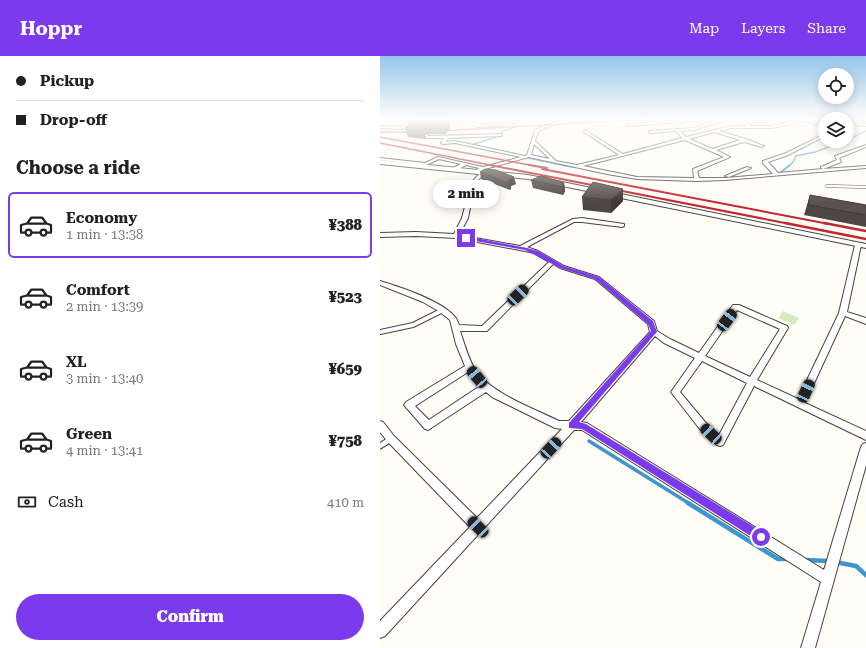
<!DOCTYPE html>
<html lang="en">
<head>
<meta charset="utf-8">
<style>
  :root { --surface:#fff; --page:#f6f6f6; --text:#222; --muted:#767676; --line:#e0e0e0; --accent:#7c3aed }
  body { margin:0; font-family:"Roboto Serif",serif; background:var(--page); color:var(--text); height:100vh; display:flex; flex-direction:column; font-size:15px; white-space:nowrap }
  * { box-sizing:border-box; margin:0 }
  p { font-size:13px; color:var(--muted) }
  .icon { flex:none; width:22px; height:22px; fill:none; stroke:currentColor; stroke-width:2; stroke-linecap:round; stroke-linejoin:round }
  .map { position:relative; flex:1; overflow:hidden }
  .side { display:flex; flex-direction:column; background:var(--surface); width:380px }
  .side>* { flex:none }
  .guide { display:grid; align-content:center; height:88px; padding:0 16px; background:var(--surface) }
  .buttons { position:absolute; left:438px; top:12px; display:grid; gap:8px }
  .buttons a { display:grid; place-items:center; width:36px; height:36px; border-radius:50%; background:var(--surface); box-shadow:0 2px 10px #0003; font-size:20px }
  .end { position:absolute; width:18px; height:18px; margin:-9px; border:5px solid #7c3aed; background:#fff; box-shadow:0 0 0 2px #fff }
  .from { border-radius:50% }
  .bubble { position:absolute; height:28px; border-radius:14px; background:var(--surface); box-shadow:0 2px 10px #0003; font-size:13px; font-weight:800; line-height:28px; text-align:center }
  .car { position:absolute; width:12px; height:24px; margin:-12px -6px; border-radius:5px; box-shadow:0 0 3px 1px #0007; background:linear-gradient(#222 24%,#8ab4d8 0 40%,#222 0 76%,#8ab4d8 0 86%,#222 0) }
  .guide b { display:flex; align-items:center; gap:14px; height:38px; font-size:15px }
  .guide b+b { border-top:1px solid var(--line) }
  .guide i { width:10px; height:10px; background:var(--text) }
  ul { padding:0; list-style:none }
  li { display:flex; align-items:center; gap:12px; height:66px; margin:0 8px 6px; padding:0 8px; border:2px solid transparent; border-radius:6px }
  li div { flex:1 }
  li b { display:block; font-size:15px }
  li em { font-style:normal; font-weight:800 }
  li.active { border-color:var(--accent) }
  li>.icon { width:36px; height:36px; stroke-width:1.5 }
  h2 { padding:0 16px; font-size:18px; line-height:48px }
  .pay { display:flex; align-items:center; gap:10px; height:44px; padding:0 16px; font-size:15px }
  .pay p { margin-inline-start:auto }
  .primary-button { display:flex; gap:8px; margin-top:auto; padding:8px 16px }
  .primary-button a { flex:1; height:46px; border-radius:24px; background:var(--accent); color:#fff; font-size:16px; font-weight:800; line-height:46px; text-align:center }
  header { display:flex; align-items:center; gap:24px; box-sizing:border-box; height:56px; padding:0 20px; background:var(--accent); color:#fff }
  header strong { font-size:19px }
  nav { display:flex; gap:22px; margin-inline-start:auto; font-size:14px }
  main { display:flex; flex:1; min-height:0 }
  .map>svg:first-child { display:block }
  .green { fill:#d5ebbd }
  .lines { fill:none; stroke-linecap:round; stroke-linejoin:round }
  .stream-far3 { stroke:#3f96cf; stroke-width:1.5 }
  .stream-far2 { stroke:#3f96cf; stroke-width:2 }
  .stream-far1 { stroke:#3f96cf; stroke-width:3.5 }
  .stream { stroke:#3f96cf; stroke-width:4.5 }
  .service-far3-casing { stroke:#444; stroke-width:3 }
  .service-far2-casing { stroke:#444; stroke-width:3.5 }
  .service-far1-casing { stroke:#444; stroke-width:6 }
  .service-casing { stroke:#444; stroke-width:7 }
  .minor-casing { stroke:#444; stroke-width:2 }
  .tertiary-casing { stroke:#444; stroke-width:2 }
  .service-far3 { stroke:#fff; stroke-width:2 }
  .service-far2 { stroke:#fff; stroke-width:2.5 }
  .service-far1 { stroke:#fff; stroke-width:4 }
  .service { stroke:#fff; stroke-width:5 }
  .minor { fill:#fff; fill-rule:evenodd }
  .tertiary { fill:#fff; fill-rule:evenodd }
  .rail-far2 { stroke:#c4262e; stroke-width:1.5 }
  .rail-far1 { stroke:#c4262e; stroke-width:2 }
  .rail { stroke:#c4262e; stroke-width:2.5 }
  .wall { fill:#4d4742 }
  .shaded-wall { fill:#3f3936 }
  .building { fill:#5a524d; stroke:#3f3936 }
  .route { fill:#7c3aed }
</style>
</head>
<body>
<header>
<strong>Hoppr</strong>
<nav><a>Map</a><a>Layers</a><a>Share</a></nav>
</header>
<main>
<section class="side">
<div class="guide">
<b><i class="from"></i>Pickup</b>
<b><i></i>Drop-off</b>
</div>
<h2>Choose a ride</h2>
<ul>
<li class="active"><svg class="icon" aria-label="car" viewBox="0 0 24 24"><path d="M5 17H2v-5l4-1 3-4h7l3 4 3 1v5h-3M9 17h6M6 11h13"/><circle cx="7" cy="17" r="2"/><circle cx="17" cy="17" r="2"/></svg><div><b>Economy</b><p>1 min · 13:38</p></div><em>¥388</em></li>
<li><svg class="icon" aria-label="car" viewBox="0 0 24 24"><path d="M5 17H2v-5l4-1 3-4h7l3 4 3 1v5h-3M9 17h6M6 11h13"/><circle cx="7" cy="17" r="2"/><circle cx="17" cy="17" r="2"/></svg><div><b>Comfort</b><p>2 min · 13:39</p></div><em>¥523</em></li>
<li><svg class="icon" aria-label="car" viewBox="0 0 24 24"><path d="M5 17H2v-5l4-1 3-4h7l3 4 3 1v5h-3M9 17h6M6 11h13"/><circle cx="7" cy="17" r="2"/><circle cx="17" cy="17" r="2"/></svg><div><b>XL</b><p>3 min · 13:40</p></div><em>¥659</em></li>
<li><svg class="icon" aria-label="car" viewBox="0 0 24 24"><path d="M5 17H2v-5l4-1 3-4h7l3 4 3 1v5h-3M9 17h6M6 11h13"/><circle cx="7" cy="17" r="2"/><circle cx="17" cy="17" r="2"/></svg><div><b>Green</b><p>4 min · 13:41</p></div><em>¥758</em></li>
</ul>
<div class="pay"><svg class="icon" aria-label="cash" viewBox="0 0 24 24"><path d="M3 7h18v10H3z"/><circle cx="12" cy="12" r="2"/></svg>Cash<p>410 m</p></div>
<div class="primary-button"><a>Confirm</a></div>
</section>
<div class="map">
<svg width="486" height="592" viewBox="0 0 486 592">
  <rect width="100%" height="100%" fill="#fffdf5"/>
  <path class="green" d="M403,255L419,262L414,269L398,262Z"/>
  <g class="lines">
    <path class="stream-far3" d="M140,63L136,71L123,75L116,81L88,90L187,110
      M467,84L486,75
      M409,110L413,106L416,100L435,96L465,85"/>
    <path class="stream-far2" d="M182,109L194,111
      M401,116L410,109"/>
    <path class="stream-far1" d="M209,385L310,448"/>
    <path class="stream" d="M308,447L398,503H408
      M424,504L450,505
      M455,506L476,510L486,519"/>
    <defs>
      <path id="service-far3" d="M65,69L98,68"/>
      <path id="service-far2" d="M447,130L486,131"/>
      <path id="service-far1" d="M0,276L33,269L63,254"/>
      <path id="service" d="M0,390L11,383"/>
      <path id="minor" d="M33,63H37L22,73L0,72V70L21,71Z
        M98,63H102L99,69L132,67L134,68L97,71L95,70Z
        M206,63H220L178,68L164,72L158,76L155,85L176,105L197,109L239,99L204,76L205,74L243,98L302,82L296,75L270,77L269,75L314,72L326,68L318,65L246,70L247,68L318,63L329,67L342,63H347L315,74L300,75L306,81L351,70H367L354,63C360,63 368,65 371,70H392L420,64L419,63H424L445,69V71L424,65L392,72H351L339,75L366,83L384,90L382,91L364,86L336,94L350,101L317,115L319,122H345L393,118L383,107V105L406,97L445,78V80L408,99L388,106L398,117L443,113L441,112V111L457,104L455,100L486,89V91L459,102L461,106L443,113L486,110V112L345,124L317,125L257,123L227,118L149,101L105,113L98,116L96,115L99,112L86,109L77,114H73V112L81,108L59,103L46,109L0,104V102L45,107L58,101L103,111L141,101L75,87L63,88L61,87L64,82H48L43,79L45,78L49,80L121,78L122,80L68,82L66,86L75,85L145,100L147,99L155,74C171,65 188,64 206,63ZM335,76L360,84L333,93L309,83ZM305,84L344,101L313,113L314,122L257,121L203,110ZM154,88L170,103L151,99Z
        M467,66L486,68V70L467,68Z
        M367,111L371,112L349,121L345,120Z
        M102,115L106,116L95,127L88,162L79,179L140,190L193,163L202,162L244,168V170L242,171L202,166H194L147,191L158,195L184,210L219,221L274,265L277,275L290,283L319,297L353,249H359L407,270L408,272L377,324L418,343L459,257L475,189L476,188H480L481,189L467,256L486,262V268L465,260L425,347L486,375V384L374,330L343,389L340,390L337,389L319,372L291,336L315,302L284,287L275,280L201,366L207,367L444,514L481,391L483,388L486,387V409L435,592H421L441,526L202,374H194L5,580L0,582V565L90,471L8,386L0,376V365L3,366L14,380L97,462L182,373L175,372L112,341L106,336L48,374L45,373L24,349L26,346L85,310L76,288L70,264L60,256L43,246L0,229V225C20,231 62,245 75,261C77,263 78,267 79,269L102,270L169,206L154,197L145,195L76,182L36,180L0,181V177L36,176L74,178L82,162L91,127ZM173,208L180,212L215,223L268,268L270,276L189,365H179C153,352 109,337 94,312C88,301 84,287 80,275H107ZM357,254L400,273L370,321L325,300ZM322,305L367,327L339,379L325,366L300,336ZM88,316L100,330L49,364L35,350Z"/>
      <path id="tertiary" d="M0,104L148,119L486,188V192L148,123L0,108Z"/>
    </defs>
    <use href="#service-far3" class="service-far3-casing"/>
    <use href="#service-far2" class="service-far2-casing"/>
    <use href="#service-far1" class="service-far1-casing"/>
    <use href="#service" class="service-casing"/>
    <use href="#minor" class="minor-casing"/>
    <use href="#tertiary" class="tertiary-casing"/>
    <use href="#service-far3" class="service-far3"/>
    <use href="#service-far2" class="service-far2"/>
    <use href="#service-far1" class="service-far1"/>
    <use href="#service" class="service"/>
    <use href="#minor" class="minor"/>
    <use href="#tertiary" class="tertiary"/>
    <path class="rail-far2" d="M57,75L273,63
      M0,76H37
      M0,81L155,110
      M0,87L115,110"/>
    <path class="rail-far1" d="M110,109L410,168
      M149,109L167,112
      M162,113L449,168"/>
    <path class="rail" d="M405,167L486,183
      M444,167L486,175"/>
  </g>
  <path class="wall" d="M36,63H73L74,65L73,66H69L70,71L66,78H45L46,83L28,81L25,73L37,65Z
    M440,63H467H445V68L439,66Z
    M473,63H486V67Z
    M100,116L136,128L131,130V132L130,134L101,123Z
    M151,124L184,127L185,135L183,139L153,132Z
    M430,139L486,149V171L424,159Z
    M202,141L243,145L231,157L203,154Z"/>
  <path class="shaded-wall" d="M68,64L70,71L66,78L63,70Z
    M134,121L136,128L131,130V132L130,134L128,124Z
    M184,127L185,135L183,139L182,131Z
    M243,133V145L231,157V144Z"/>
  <path class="building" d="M68,64L63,70H40L39,72L44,75L25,73L31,65Z
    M105,113L116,114L134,121L128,124L130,125L128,127L100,116Z
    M162,120L184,127L182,131L151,124Z
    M213,126L243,133L231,144L202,141Z
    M430,139L486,149V159L428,149Z"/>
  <linearGradient id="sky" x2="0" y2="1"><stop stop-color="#95c6ee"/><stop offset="0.43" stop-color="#fffefa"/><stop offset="1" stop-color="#fffefa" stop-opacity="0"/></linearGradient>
  <rect width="486" height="146" fill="url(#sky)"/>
  <path class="route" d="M86,180L147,192L158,195L184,210L219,221L273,265L277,276L276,277L199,366L206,368L384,477L385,481L384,484L381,485L377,484L202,373L189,372V367L271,275L268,268L215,223L180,212L145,194L84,183Z"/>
</svg>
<div class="buttons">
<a><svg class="icon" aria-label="locate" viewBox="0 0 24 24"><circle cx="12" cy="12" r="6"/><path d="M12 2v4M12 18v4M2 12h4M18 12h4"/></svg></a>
<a><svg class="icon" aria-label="layers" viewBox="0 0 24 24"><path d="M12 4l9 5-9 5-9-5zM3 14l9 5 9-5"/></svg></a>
</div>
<i class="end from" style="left:381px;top:481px"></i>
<i class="end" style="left:86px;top:182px"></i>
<div class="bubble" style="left:53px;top:124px;width:66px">2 min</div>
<i class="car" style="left:138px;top:239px;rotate:46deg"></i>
<i class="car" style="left:347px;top:264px;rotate:37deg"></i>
<i class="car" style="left:97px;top:321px;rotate:320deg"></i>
<i class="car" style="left:426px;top:335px;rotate:25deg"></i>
<i class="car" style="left:331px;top:378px;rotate:313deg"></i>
<i class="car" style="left:171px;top:392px;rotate:43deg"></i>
<i class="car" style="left:98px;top:471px;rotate:315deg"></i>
</div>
</main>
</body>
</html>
